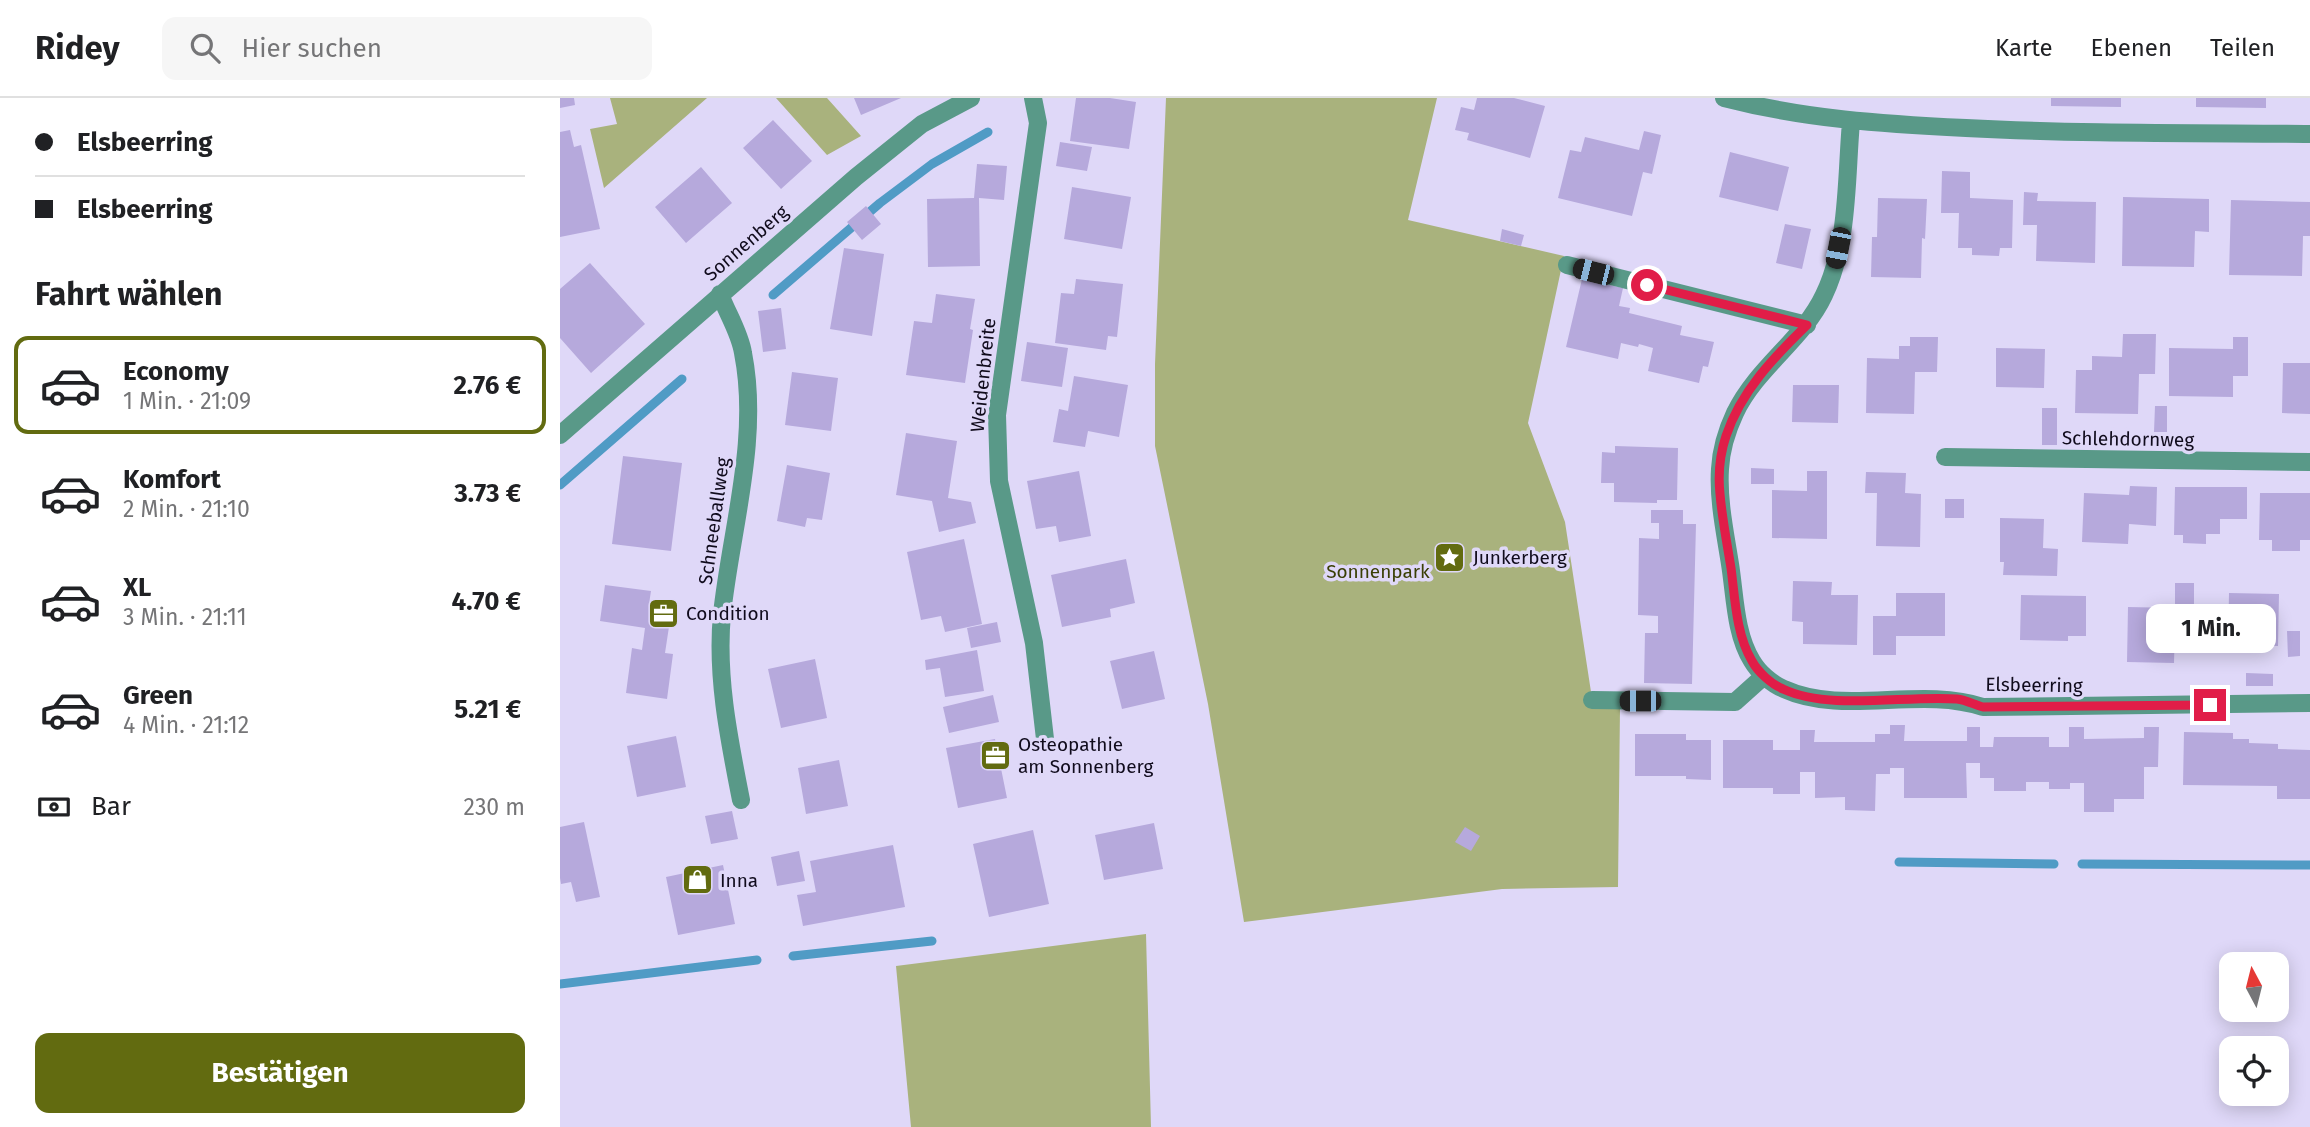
<!DOCTYPE html>
<html lang="de">
<head>
<meta charset="utf-8">
<style>
  :root { --surface:#fff; --page:#f6f6f6; --text:#202124; --muted:#757577; --line:#e0e0e0; --accent:#626b10 }
  body { margin:0; font-family:"Fira Sans",sans-serif; background:var(--page); color:var(--text); height:100vh; display:flex; flex-direction:column; font-size:26px; white-space:nowrap }
  * { box-sizing:border-box; margin:0 }
  p { font-size:23px; color:var(--muted) }
  .icon { flex:none; width:38px; height:38px; fill:none; stroke:currentColor; stroke-width:2; stroke-linecap:round; stroke-linejoin:round }
  .map { position:relative; flex:1; overflow:hidden }
  .details { display:flex; flex-direction:column; background:var(--surface); width:560px }
  .details>* { flex:none }
  .banner { display:grid; align-content:center; height:154px; padding:0 35px; background:var(--surface) }
  .needle { width:46px; rotate:353deg }
  .controls { position:absolute; left:1659px; top:854px; display:grid; gap:14px }
  .controls a { display:grid; place-items:center; width:70px; height:70px; border-radius:14px; background:var(--surface); box-shadow:0 4px 18px #0003; font-size:35px }
  .end { position:absolute; width:32px; height:32px; margin:-16px; border:9px solid #e11d48; background:#fff; box-shadow:0 0 0 4px #fff }
  .from { border-radius:50% }
  .bubble { position:absolute; height:49px; border-radius:14px; background:var(--surface); box-shadow:0 4px 18px #0003; font-size:23px; font-weight:700; line-height:49px; text-align:center }
  .car { position:absolute; width:21px; height:42px; margin:-21px -10px; border-radius:9px; box-shadow:0 0 5px 2px #0007; background:linear-gradient(#222 24%,#8ab4d8 0 40%,#222 0 76%,#8ab4d8 0 86%,#222 0) }
  .banner b { display:flex; align-items:center; gap:24px; height:66px; font-size:26px }
  .banner b+b { border-top:2px solid var(--line) }
  .banner i { width:18px; height:18px; background:var(--text) }
  ul { padding:0; list-style:none }
  li { display:flex; align-items:center; gap:21px; height:98px; margin:0 14px 10px; padding:0 21px; border:4px solid transparent; border-radius:14px }
  li div { flex:1 }
  li b { display:block; font-size:26px }
  li em { font-style:normal; font-weight:700 }
  li.on { border-color:var(--accent) }
  li>.icon { width:63px; height:63px; stroke-width:1.5 }
  h2 { padding:0 35px; font-size:32px; line-height:84px }
  .pay { display:flex; align-items:center; gap:18px; height:77px; padding:0 35px; font-size:26px }
  .pay p { margin-inline-start:auto }
  .button { display:flex; gap:14px; margin-top:auto; padding:14px 35px }
  .button a { flex:1; height:80px; border-radius:14px; background:var(--accent); color:#fff; font-size:28px; font-weight:700; line-height:80px; text-align:center }
  header { display:flex; align-items:center; gap:42px; box-sizing:border-box; height:98px; padding:0 35px; background:var(--surface); border-bottom:2px solid var(--line) }
  header strong { font-size:33px }
  nav { display:flex; gap:38px; margin-inline-start:auto; font-size:24px }
  .search { width:490px; height:63px; background:var(--page); display:flex; align-items:center; gap:18px; box-sizing:border-box; padding:0 24px; border-radius:14px; color:var(--muted); font-size:26px }
  main { display:flex; flex:1; min-height:0 }
  .map>svg:first-child { display:block }
  .green { fill:#a9b27d }
  .lines { fill:none; stroke-linecap:round; stroke-linejoin:round }
  .stream { stroke:#509bc5; stroke-width:9 }
  .building { fill:#b6a9dc }
  .street { stroke:#599988; stroke-width:18 }
  .route { stroke:#e11d48; stroke-width:9 }
  .labels { text-anchor:middle; dominant-baseline:central; stroke-width:7; stroke-linejoin:round; paint-order:stroke }
  .street-label { font-size:19px; fill:#100b1c; stroke:#dfd8f8 }
  .poi-label { font-size:19px; fill:#100b1c; stroke:#dfd8f8; text-anchor:start }
  .park-label { font-size:19px; fill:#3a3f05; stroke:#dfd8f8 }
</style>
</head>
<body>
<header>
<strong>Ridey</strong>
<div class="search"><svg class="icon" aria-label="search" viewBox="0 0 24 24"><circle cx="10" cy="10" r="6"/><path d="M15 15l6 6"/></svg>Hier suchen</div>
<nav><a>Karte</a><a>Ebenen</a><a>Teilen</a></nav>
</header>
<main>
<section class="details">
<div class="banner">
<b><i class="from"></i>Elsbeerring</b>
<b><i></i>Elsbeerring</b>
</div>
<h2>Fahrt wählen</h2>
<ul>
<li class="on"><svg class="icon" aria-label="car" viewBox="0 0 24 24"><path d="M5 17H2v-5l4-1 3-4h7l3 4 3 1v5h-3M9 17h6M6 11h13"/><circle cx="7" cy="17" r="2"/><circle cx="17" cy="17" r="2"/></svg><div><b>Economy</b><p>1 Min. · 21:09</p></div><em>2.76 €</em></li>
<li><svg class="icon" aria-label="car" viewBox="0 0 24 24"><path d="M5 17H2v-5l4-1 3-4h7l3 4 3 1v5h-3M9 17h6M6 11h13"/><circle cx="7" cy="17" r="2"/><circle cx="17" cy="17" r="2"/></svg><div><b>Komfort</b><p>2 Min. · 21:10</p></div><em>3.73 €</em></li>
<li><svg class="icon" aria-label="car" viewBox="0 0 24 24"><path d="M5 17H2v-5l4-1 3-4h7l3 4 3 1v5h-3M9 17h6M6 11h13"/><circle cx="7" cy="17" r="2"/><circle cx="17" cy="17" r="2"/></svg><div><b>XL</b><p>3 Min. · 21:11</p></div><em>4.70 €</em></li>
<li><svg class="icon" aria-label="car" viewBox="0 0 24 24"><path d="M5 17H2v-5l4-1 3-4h7l3 4 3 1v5h-3M9 17h6M6 11h13"/><circle cx="7" cy="17" r="2"/><circle cx="17" cy="17" r="2"/></svg><div><b>Green</b><p>4 Min. · 21:12</p></div><em>5.21 €</em></li>
</ul>
<div class="pay"><svg class="icon" aria-label="cash" viewBox="0 0 24 24"><path d="M3 7h18v10H3z"/><circle cx="12" cy="12" r="2"/></svg>Bar<p>230 m</p></div>
<div class="button"><a>Bestätigen</a></div>
</section>
<div class="map">
<svg width="1750" height="1029" viewBox="0 0 1750 1029">
  <rect width="100%" height="100%" fill="#dfd8f8"/>
  <path class="green" d="M50,0H147L44,90L30,31L57,26Z
    M216,0H267L301,38L267,57Z
    M606,0H877L848,122L1004,158L968,325L1005,424L1033,607L1060,610L1058,789L942,791L684,824L648,606L595,348V266Z
    M586,836L591,1029H351L336,868Z"/>
  <g class="lines">
    <path class="stream" d="M213,197L320,105L372,66L428,34
      M0,387L122,281
      M1339,764L1494,766
      M1522,766L1750,767
      M233,858L372,843
      M0,886L197,862"/>
  </g>
  <path class="building" d="M0,0H14L15,7L0,10Z
    M294,0H341L301,17Z
    M516,0H550L576,4L569,51L510,43Z
    M917,0H954L985,8L970,60L907,42L909,35L895,32L901,9L914,12Z
    M1491,0H1561V9L1491,8Z
    M1636,0H1706V10L1636,9Z
    M213,22L252,63L221,91L183,50Z
    M10,32L14,49L21,47L40,131L0,139V34Z
    M1084,33L1101,37L1092,76L1083,74L1072,118L998,100L1010,52L1021,54L1025,39L1079,52Z
    M500,44L532,49L527,73L496,68Z
    M1170,54L1229,69L1218,113L1159,99Z
    M417,66L447,68L444,102L419,100L420,168L368,169L367,101L414,100Z
    M141,69L172,105L126,145L95,109Z
    M1382,73L1410,74V100L1453,102L1452,150H1440L1439,158L1412,157V150H1398L1399,115H1381Z
    M512,89L571,99L562,151L504,141Z
    M1464,94L1478,95L1477,103L1536,104L1535,165L1476,163L1477,127H1463Z
    M1563,99L1649,101V134L1635,133L1634,169L1562,168Z
    M1318,100L1367,101L1365,141L1362,140L1361,180L1311,179L1312,139H1317Z
    M1671,102L1750,104V138H1743L1742,178L1669,177Z
    M306,108L321,126L302,142L287,124Z
    M1225,126L1251,131L1242,171L1216,165Z
    M942,131L964,137L961,148L940,143Z
    M284,150L324,156L312,238L270,231Z
    M30,165L85,226L31,275L0,240V191Z
    M516,181L563,186L557,239L548,238L546,252L495,245L501,195L514,196Z
    M1022,181L1063,190L1059,208L1070,210L1069,215L1122,228L1120,237L1154,244L1148,269L1143,268L1139,285L1088,273L1093,250L1079,246L1078,249L1061,245L1058,261L1006,249Z
    M376,196L415,201L410,231L413,232L405,285L346,277L354,223L372,225Z
    M221,210L226,251L203,254L198,213Z
    M1563,236H1596L1595,276H1579L1578,316L1515,315L1516,272H1532V258L1562,259Z
    M1350,239H1378L1377,274H1355L1354,316L1306,315L1307,260L1339,261V248H1350Z
    M1673,239H1688V278H1673V299L1609,298V250L1673,251Z
    M467,244L508,250L502,289L461,283Z
    M1436,250L1485,251L1484,290L1436,289Z
    M1723,265H1750V316L1722,315Z
    M232,274L278,280L271,333L225,327Z
    M514,278L568,287L559,339L528,333L525,349L493,344L499,311L508,313Z
    M1233,287H1279L1278,325L1232,324Z
    M1595,308H1607V334H1594Z
    M1482,310H1497V347H1482Z
    M346,335L397,343L388,400L411,404L416,425L379,434L372,403L336,397Z
    M1055,348L1118,350L1117,402H1097V405L1054,404V385H1041L1042,354L1055,355Z
    M63,358L122,365L111,453L52,446Z
    M227,367L270,375L262,422L247,420L245,429L217,423Z
    M1191,370L1214,371V386H1191Z
    M519,373L531,438L499,444L496,428L476,431L467,383Z
    M1247,373H1267V441L1212,440V392L1247,393Z
    M1306,374L1346,375L1345,395L1361,396L1360,449L1316,448L1317,395H1305Z
    M1570,388L1597,389L1596,428L1569,426L1568,446L1522,444L1524,395L1569,397Z
    M1615,389H1687V421H1660V436H1646V446L1623,445V437H1614Z
    M1700,395H1750V442H1740V453H1712V442H1699Z
    M1385,401H1404V420H1385Z
    M1091,412H1123V426H1136L1132,586L1084,585L1085,535H1098V518L1078,517L1079,440L1099,441V425H1091Z
    M1440,420L1484,421L1483,450L1498,451L1497,478L1443,477L1444,464H1440Z
    M404,441L422,526L385,534L381,518L361,522L347,454Z
    M566,461L575,505L550,511L551,519L502,529L491,477Z
    M1233,483L1272,484L1271,497H1298L1297,547L1243,546V524L1232,523Z
    M1615,485H1634V526L1615,525L1614,565L1567,564L1568,509L1615,510Z
    M45,487L91,493L89,506L112,509L105,555L113,556L107,601L66,595L72,550L82,552L85,530L40,523Z
    M1336,495H1385V538H1336V557H1313V518H1336Z
    M1669,495L1719,496L1718,548L1668,547Z
    M1461,497L1526,498V538H1508V543L1460,542Z
    M437,524L441,544L411,550L407,530Z
    M1727,533H1740V558L1728,559Z
    M417,552L424,593L385,599L380,570L366,572L365,562Z
    M594,553L605,601L562,611L550,563Z
    M255,561L267,620L221,630L208,571Z
    M1686,575L1713,576V588H1686Z
    M433,597L439,624L389,635L383,609Z
    M1330,627H1345L1344,643H1407V629H1420V649H1433L1434,639H1489V649H1509V629H1524V641L1584,640V629H1599L1598,669H1584V701H1554V714H1524V685H1510V691H1489V684H1466V693H1434V680H1420V665H1406L1407,700H1344V670H1330V676H1316L1315,713L1285,712V699L1255,700V674H1240V696H1213V690H1163V642H1213V652H1240V632H1255L1254,644H1315V636H1330Z
    M1624,634L1673,635V641H1689V645L1718,646V651L1750,652V701H1717V688L1623,687Z
    M1075,636H1126V642H1151V682L1126,681V678H1075Z
    M116,638L126,689L77,699L67,648Z
    M435,641L447,700L398,710L386,650Z
    M279,662L288,708L246,716L238,670Z
    M172,713L178,741L151,746L145,718Z
    M24,724L40,799L16,804L11,784L1,786L0,780V729Z
    M594,725L603,771L544,782L535,737Z
    M905,729L920,738L911,753L895,744Z
    M473,732L489,806L429,819L413,746Z
    M333,747L345,809L243,828L237,797L256,794L250,763Z
    M239,753L245,783L217,788L211,759Z
    M163,767L175,826L118,837L106,779Z"/>
  <g class="lines">
    <path class="street" d="M473,0L478,25L437,317L439,383L474,545L485,641
      M1164,0C1245,21 1323,26 1406,30C1520,36 1635,35 1750,36
      M1291,24C1286,80 1289,145 1264,197C1243,242 1197,269 1175,315C1167,332 1161,352 1160,371C1158,402 1165,434 1170,466C1175,497 1175,536 1192,563C1199,575 1212,586 1224,591C1283,618 1360,588 1423,609L1750,605
      M1007,167L1247,227
      M160,196C167,215 180,235 183,255C200,341 171,431 162,516C156,578 169,641 181,702
      M0,337L296,79L362,26L411,0
      M1385,359L1750,364
      M1032,602L1175,604L1204,578"/>
  </g>
  <g class="lines">
    <path class="route" d="M1087,187L1247,227C1214,259 1181,293 1166,338C1160,356 1158,377 1160,396C1162,420 1167,445 1171,470C1175,500 1176,536 1192,563C1198,574 1211,586 1223,591C1270,613 1345,597 1397,601C1406,602 1415,607 1423,609L1650,607"/>
  </g>
  <defs>
    <symbol id="sight-square" viewBox="-11 -11 22 22"><rect x="-9" y="-9" width="18" height="18" rx="4" fill="#626b10" stroke="#dfd8f8"/><path d="M0-6L1.8-2.2L6-1.7L2.9 1.2L3.7 5.4L0 3.3L-3.7 5.4L-2.9 1.2L-6-1.7L-1.8-2.2Z" fill="#fff"/></symbol>
    <symbol id="office-square" viewBox="-11 -11 22 22"><rect x="-9" y="-9" width="18" height="18" rx="4" fill="#626b10" stroke="#dfd8f8"/><path d="M-6-3h4V-5.5h4V-3h4V5H-6ZM-1-4.5V-3h2v-1.5ZM-6 0V1H6V0Z" fill="#fff"/></symbol>
    <symbol id="shop-square" viewBox="-11 -11 22 22"><rect x="-9" y="-9" width="18" height="18" rx="4" fill="#626b10" stroke="#dfd8f8"/><path d="M-5-2.5h2.3a2.7 3.5 0 0 1 5.4 0H5L5.5 6h-11ZM-1.5-2.5h3a1.5 2.3 0 0 0-3 0Z" fill="#fff"/></symbol>
  </defs>
  <g fill-rule="evenodd">
    <use href="#sight-square" x="872" y="442" width="35" height="35"/>
    <use href="#office-square" x="86" y="498" width="35" height="35"/>
    <use href="#office-square" x="418" y="640" width="35" height="35"/>
    <use href="#shop-square" x="120" y="764" width="35" height="35"/>
  </g>
  <g class="labels">
    <g class="street-label">
      <text transform="translate(186 145) rotate(-41)">Sonnenberg</text>
      <text transform="translate(423 277) rotate(-84)">Weidenbreite</text>
      <text transform="translate(1568 341) rotate(1)">Schlehdornweg</text>
      <text transform="translate(154 423) rotate(-82)">Schneeballweg</text>
      <text transform="translate(1474 587) rotate(1)">Elsbeerring</text>
    </g>
    <g class="poi-label">
      <text x="913" y="459">Junkerberg</text>
      <text x="126" y="515">Condition</text>
      <text x="458" y="646">Osteopathie<tspan x="458" dy="22">am Sonnenberg</tspan></text>
      <text x="160" y="782">Inna</text>
    </g>
    <g class="park-label">
      <text x="818" y="473">Sonnenpark</text>
    </g>
  </g>
</svg>
<div class="controls">
<a><svg class="needle" viewBox="-14 -14 28 28"><path d="M0-13l5 13h-10z" fill="#e53935"/><path d="M0 13l5-13h-10z" fill="#757577"/></svg></a>
<a><svg class="icon" aria-label="locate" viewBox="0 0 24 24"><circle cx="12" cy="12" r="6"/><path d="M12 2v4M12 18v4M2 12h4M18 12h4"/></svg></a>
</div>
<i class="end from" style="left:1087px;top:187px"></i>
<i class="end" style="left:1650px;top:607px"></i>
<div class="bubble" style="left:1586px;top:506px;width:130px">1 Min.</div>
<i class="car" style="left:1278px;top:150px;rotate:191deg"></i>
<i class="car" style="left:1033px;top:174px;rotate:284deg"></i>
<i class="car" style="left:1080px;top:603px;rotate:270deg"></i>
</div>
</main>
</body>
</html>
